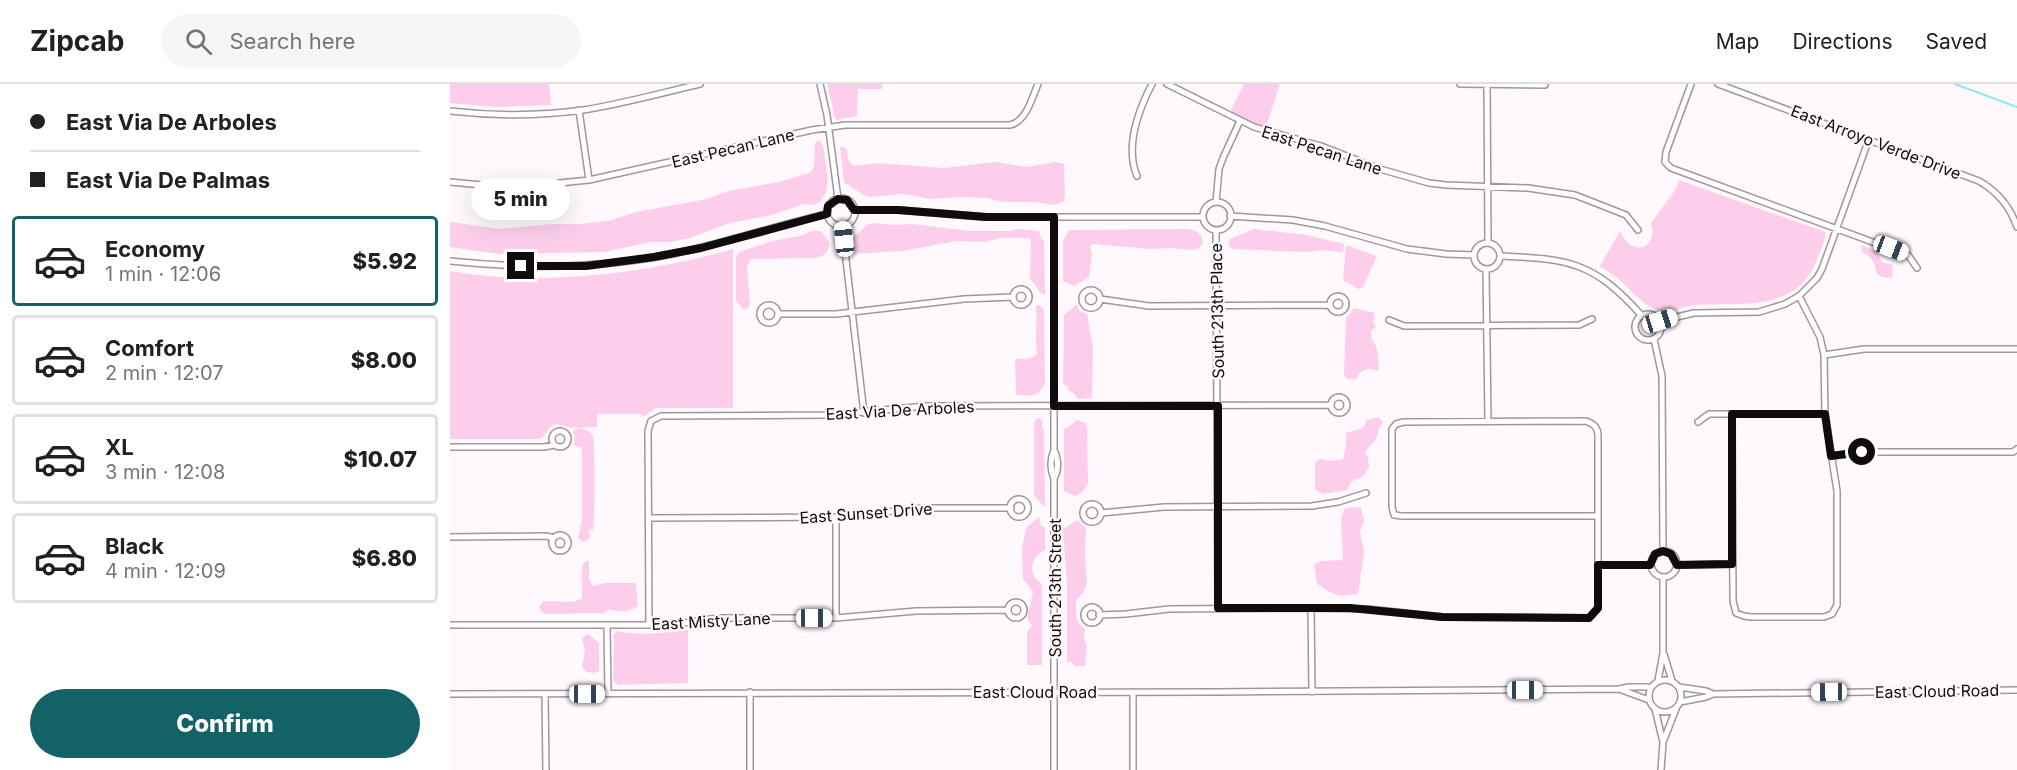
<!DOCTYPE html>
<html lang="en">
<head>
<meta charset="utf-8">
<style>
  :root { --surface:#fff; --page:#f6f6f6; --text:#202124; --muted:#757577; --line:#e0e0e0; --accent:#136366 }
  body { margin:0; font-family:Inter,sans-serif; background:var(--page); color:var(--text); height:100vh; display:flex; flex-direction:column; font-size:22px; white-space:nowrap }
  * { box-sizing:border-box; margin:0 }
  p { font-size:20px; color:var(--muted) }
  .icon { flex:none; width:33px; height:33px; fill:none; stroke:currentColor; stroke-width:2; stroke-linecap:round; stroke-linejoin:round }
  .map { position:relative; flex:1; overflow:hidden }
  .details { display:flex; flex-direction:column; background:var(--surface); width:450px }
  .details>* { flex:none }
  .hud { display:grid; align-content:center; height:132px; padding:0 30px; background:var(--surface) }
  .end { position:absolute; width:27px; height:27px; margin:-14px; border:8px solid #100c0e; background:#fff; box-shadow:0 0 0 3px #fff }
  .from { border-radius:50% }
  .bubble { position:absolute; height:42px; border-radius:21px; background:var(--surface); box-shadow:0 6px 24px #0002; font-size:20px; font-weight:800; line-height:42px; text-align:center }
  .car { position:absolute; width:18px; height:36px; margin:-18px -9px; border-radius:8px; box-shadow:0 0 4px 2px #0007; background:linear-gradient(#fff 24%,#345 0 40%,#fff 0 76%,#345 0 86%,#fff 0) }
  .hud b { display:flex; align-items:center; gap:21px; height:57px; font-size:22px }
  .hud b+b { border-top:2px solid var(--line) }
  .hud i { width:15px; height:15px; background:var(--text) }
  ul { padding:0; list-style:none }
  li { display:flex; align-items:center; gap:18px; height:90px; margin:0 12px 9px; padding:0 18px; border:3px solid var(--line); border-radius:6px }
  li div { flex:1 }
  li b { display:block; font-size:22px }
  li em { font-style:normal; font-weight:800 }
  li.on { border-color:var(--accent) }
  li>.icon { width:54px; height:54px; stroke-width:1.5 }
  .primary-button { display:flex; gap:12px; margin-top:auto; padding:12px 30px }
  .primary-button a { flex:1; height:69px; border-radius:36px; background:var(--accent); color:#fff; font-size:24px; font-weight:800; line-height:69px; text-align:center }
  header { display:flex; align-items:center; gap:36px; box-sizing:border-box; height:84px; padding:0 30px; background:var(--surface); border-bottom:2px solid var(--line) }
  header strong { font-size:28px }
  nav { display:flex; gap:33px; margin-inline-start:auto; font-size:21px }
  .search { width:420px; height:54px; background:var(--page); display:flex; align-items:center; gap:15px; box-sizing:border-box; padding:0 21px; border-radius:33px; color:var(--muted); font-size:22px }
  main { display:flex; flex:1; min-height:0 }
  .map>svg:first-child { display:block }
  .green { fill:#fcceeb }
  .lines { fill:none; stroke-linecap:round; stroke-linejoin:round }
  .stream { stroke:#8ae9ec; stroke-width:2 }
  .minor-casing { stroke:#a1969c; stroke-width:8 }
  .minor { stroke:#fff; stroke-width:5 }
  .route { stroke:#100c0e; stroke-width:8 }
  .labels { text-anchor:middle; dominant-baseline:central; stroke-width:4.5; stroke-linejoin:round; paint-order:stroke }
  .street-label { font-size:16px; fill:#100c0e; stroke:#fff8fc }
</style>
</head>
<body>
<header>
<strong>Zipcab</strong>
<div class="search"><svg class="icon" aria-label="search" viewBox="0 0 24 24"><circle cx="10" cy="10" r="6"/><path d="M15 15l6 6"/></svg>Search here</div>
<nav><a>Map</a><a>Directions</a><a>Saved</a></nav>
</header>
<main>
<section class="details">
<div class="hud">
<b><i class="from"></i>East Via De Arboles</b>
<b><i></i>East Via De Palmas</b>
</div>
<ul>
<li class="on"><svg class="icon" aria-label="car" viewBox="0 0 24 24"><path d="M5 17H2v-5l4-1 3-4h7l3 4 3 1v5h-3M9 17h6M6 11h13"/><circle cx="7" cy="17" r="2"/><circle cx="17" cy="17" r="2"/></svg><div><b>Economy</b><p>1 min · 12:06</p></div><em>$5.92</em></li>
<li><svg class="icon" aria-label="car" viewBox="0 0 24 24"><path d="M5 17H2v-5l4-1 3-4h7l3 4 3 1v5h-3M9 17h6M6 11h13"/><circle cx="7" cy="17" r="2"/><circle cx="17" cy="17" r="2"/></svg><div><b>Comfort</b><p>2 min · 12:07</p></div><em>$8.00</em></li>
<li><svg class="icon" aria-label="car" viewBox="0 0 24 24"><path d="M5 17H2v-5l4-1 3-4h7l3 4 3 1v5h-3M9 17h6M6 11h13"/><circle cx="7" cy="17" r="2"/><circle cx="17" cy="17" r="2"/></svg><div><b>XL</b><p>3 min · 12:08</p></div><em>$10.07</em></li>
<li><svg class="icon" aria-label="car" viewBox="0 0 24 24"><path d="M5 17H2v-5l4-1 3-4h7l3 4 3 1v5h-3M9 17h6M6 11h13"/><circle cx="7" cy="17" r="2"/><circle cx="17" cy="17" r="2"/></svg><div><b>Black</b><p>4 min · 12:09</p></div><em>$6.80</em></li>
</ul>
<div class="primary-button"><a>Confirm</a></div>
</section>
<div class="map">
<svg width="1567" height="686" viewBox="0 0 1567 686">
  <rect width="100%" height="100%" fill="#fff8fc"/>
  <path class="green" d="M0,0H99L101,21L46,23L0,19Z
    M377,0H432V5H408L407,32L387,36L383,32L384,28Z
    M794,0H830L816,43L803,39L783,29L781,26Z
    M369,56L373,61L378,97L376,108L370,118L364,121L354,120L322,131L280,139L240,154L220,158H200L155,168L50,170L0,163V138L51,145L102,140H129L158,137L186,128L257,115L278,107L329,98L361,88L364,81L365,59Z
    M390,62L397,65L398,75L401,80L405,82L427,79L494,84L545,78L577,83L605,78L614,80L615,112L613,118L604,121L585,118H553L537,114L511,113L482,115L453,110L420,113L415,112L394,98Z
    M1229,96L1375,148C1377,155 1370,166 1368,173C1348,230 1292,218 1245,221C1236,222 1221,228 1213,227C1198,225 1190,215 1179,205C1171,196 1160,189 1150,182L1170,147C1182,175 1209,164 1201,139L1226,105Z
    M424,139L445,141L463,140L519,147H560L566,145L589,147L591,154L594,157L595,211L590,208L580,194L581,157L579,154H551L534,158L507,157L452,167L402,170L399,157L417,141Z
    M737,145L746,147L751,151L753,160L748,165L742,166L720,164L700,165L642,160L640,163L642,171L639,193L624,202L613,197V157L619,146Z
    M804,145L857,151L894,160L893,168L870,166L857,168L781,165L778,159L780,155Z
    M362,147H371L380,159C378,170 374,172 364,174L301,175L297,182L300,220L298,224L293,225L286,217V174L289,168L322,157L350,152Z
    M896,161L927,172L913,203L910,205C903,204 900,198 893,197Z
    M1411,161L1426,167L1432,178L1443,181L1442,194C1419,193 1430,186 1421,174C1420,173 1414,169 1412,168Z
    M283,165V324H206L193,333L191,330H147V343L121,344L108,340C95,343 98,351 90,355H0V187C92,203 194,190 283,165Z
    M627,220L630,227L637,230L643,264L642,314L628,315L623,308L619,307L617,302L613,300L614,231Z
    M589,221L594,225L595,300C586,315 581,311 566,311L565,276L568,274C573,276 583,275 587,270C585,254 587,238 586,222Z
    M903,224L925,229L923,239L926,243L921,247L922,256C928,262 930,278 928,287C917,283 911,285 906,296L896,294L894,291L896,233L901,229Z
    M929,333L933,339C928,344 929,347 927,353C924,360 917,362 915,370L918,373L919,384L912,393L901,398L898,405L894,407L873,410L865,406V378L870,375L882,377L893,375L896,362V349L913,344L917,336Z
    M587,334L593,336L592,345H594L595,423L585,413L584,407V339Z
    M627,336L635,339L637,344L638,399C635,406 632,409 625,412L614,407V345L617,344Z
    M131,344C136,346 140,347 143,352C145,358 145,438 143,446H139L140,454L133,458L128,454L132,435V368L131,364L124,361L125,352L123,346Z
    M904,423L911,424L914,436L910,448L914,468L908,510C884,513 887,512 867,500L864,481L871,477L893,476L891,435L895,424Z
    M589,433L591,442L595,443V466C580,474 577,490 592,500V581H577V548L582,542L577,534L583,508L573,495L572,465L576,444Z
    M627,436L636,444L635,471L637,500L633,509L626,516C627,528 623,537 635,545L634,554L637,562L635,582H624L622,578H617V501L613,445Z
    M136,477H139V495L143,502L154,499H186L188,522C178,529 169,528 158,525L154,529H150L97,530L91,528L89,522L94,517L124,518L132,514V482Z
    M238,546V599L168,601L163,596L164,555L163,552L166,547C189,552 216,549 238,546Z
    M138,550L149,559V587L144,589L136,588L132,583L135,566L132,554Z"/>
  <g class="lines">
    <path class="stream" d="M1505,0L1567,23"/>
    <defs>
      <path id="minor" d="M370,0L377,31L388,115
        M717,0L804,43L871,62L930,85L979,99L996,101L1078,104L1125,111L1176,131L1188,146
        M1010,0L1095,1
        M1037,0L1038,158
        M1241,0L1216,68L1215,78L1221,84L1458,171L1467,184
        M1268,0L1529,97C1548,108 1560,122 1567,143
        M129,26L139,96
        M0,27C44,32 89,32 133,26C172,20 211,9 250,0
        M687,92C675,63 688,27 702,0
        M0,98L43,102H80L139,96L362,46L395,41H560C576,38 582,14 588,0
        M377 128a14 14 0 1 1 28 0a14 14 0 1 1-28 0Z
        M766,118L769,85L773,74L790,37
        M753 132a14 14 0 1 1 28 0a14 14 0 1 1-28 0Z
        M404,126H448L536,133H753
        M780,132L843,136L875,142L957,165L996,170L1024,171
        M604,133V366C600,375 600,385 604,395V686
        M392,142L414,329
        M766,146L768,524
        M1024 172a13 13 0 1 1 26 0a13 13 0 1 1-26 0Z
        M1051,172C1120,175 1144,178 1192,232
        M0,177C75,185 148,185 222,170C274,159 325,142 377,130
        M1036,185L1038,337
        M563 213a8 8 0 1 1 16 0a8 8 0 1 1-16 0Z
        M632 215a9 9 0 1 1 18 0a9 9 0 1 1-18 0Z
        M880 220a8 8 0 1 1 16 0a8 8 0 1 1-16 0Z
        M650,215L699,222L880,221
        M310 230a9 9 0 1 1 18 0a9 9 0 1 1-18 0Z
        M328,230H386L514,215L563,213
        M1185 243a13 13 0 1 1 26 0a13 13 0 1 1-26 0Z
        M939,236L954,242L1129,241L1142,235
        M1210,237L1244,229L1309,228L1335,220L1349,212L1367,194L1372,185L1419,55
        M1204,255L1212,292L1213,467
        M1374,271L1414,265H1567
        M881 321a8 8 0 1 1 16 0a8 8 0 1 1-16 0Z
        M1282,330L1283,517L1286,529L1294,532L1301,533H1374L1382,530L1387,521V407L1375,330L1374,271L1370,253L1349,212
        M1248,338L1259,330H1375
        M102 355a8 8 0 1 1 16 0a8 8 0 1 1-16 0Z
        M0,363H94L104,361
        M1381,372L1412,368H1563L1567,365
        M604,395C609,385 609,376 604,366
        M560 424a9 9 0 1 1 18 0a9 9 0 1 1-18 0Z
        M633 429a9 9 0 1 1 18 0a9 9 0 1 1-18 0Z
        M651,429L714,423L862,422L888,418L916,409
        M386,433V534
        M199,434L386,433L472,424H561
        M102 459a8 8 0 1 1 16 0a8 8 0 1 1-16 0Z
        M0,453L96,452L104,454
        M1201 480a13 13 0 1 1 26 0a13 13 0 1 1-26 0Z
        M1148,481H1200
        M1227,481L1282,480
        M558 526a8 8 0 1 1 16 0a8 8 0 1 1-16 0Z
        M634 531a8 8 0 1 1 16 0a8 8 0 1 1-16 0Z
        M861,524L862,608
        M649,531L676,530L719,525L861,524L918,525L992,533L1139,534L1148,524V350C1147,342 1143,340 1136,337L954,338L946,340L942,345V423L944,431L952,432H1148
        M0,541H220L268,534H386L466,527L557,526
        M157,541L158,610
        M199,541L198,347L201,337L211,332L379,331L476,322L881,321
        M1214,570L1222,597
        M1199 612a16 16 0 1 1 32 0a16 16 0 1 1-32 0Z
        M1208,597L1213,569V494
        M1229,603L1256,607L1263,610L1567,606
        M1169,605L1199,616
        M300,608V686
        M0,610L767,608L1169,605L1179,603H1201
        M95,610L96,686
        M1230,618L1256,613L1263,610
        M1205,625L1213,658
        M683,686V608
        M1211,686L1213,658L1226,625"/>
    </defs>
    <use href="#minor" class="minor-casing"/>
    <use href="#minor" class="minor"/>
  </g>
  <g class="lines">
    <path class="route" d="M71,182H136L204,173L251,164L377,130L378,122L388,115L397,116L404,126H448L536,133H604V322H768V524H900L992,533L1139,534L1148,524V481H1200L1205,470L1213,467L1221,470L1227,481L1282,480V330H1375L1381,372L1412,368"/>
  </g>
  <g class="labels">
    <g class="street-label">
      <text transform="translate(1426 58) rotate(21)">East Arroyo Verde Drive</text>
      <text transform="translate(283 64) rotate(-13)">East Pecan Lane</text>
      <text transform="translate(872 66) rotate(18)">East Pecan Lane</text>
      <text transform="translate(767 227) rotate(-91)">South 213th Place</text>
      <text transform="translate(450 326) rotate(-3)">East Via De Arboles</text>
      <text transform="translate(416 429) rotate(-4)">East Sunset Drive</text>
      <text transform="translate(605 504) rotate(-90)">South 213th Street</text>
      <text transform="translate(261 537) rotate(-3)">East Misty Lane</text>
      <text transform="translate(1487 607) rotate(-1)">East Cloud Road</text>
      <text x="585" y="608">East Cloud Road</text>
    </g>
  </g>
</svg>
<i class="end from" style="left:1412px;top:368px"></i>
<i class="end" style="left:71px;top:182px"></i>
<div class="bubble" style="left:21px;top:94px;width:99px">5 min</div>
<i class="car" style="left:394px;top:155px;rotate:354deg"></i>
<i class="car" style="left:1441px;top:164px;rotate:111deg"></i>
<i class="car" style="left:1210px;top:237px;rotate:73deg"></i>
<i class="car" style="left:364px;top:534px;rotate:90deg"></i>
<i class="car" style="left:1075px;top:606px;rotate:90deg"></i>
<i class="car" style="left:1379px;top:608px;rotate:269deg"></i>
<i class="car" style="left:137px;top:610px;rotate:90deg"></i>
</div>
</main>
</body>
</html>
